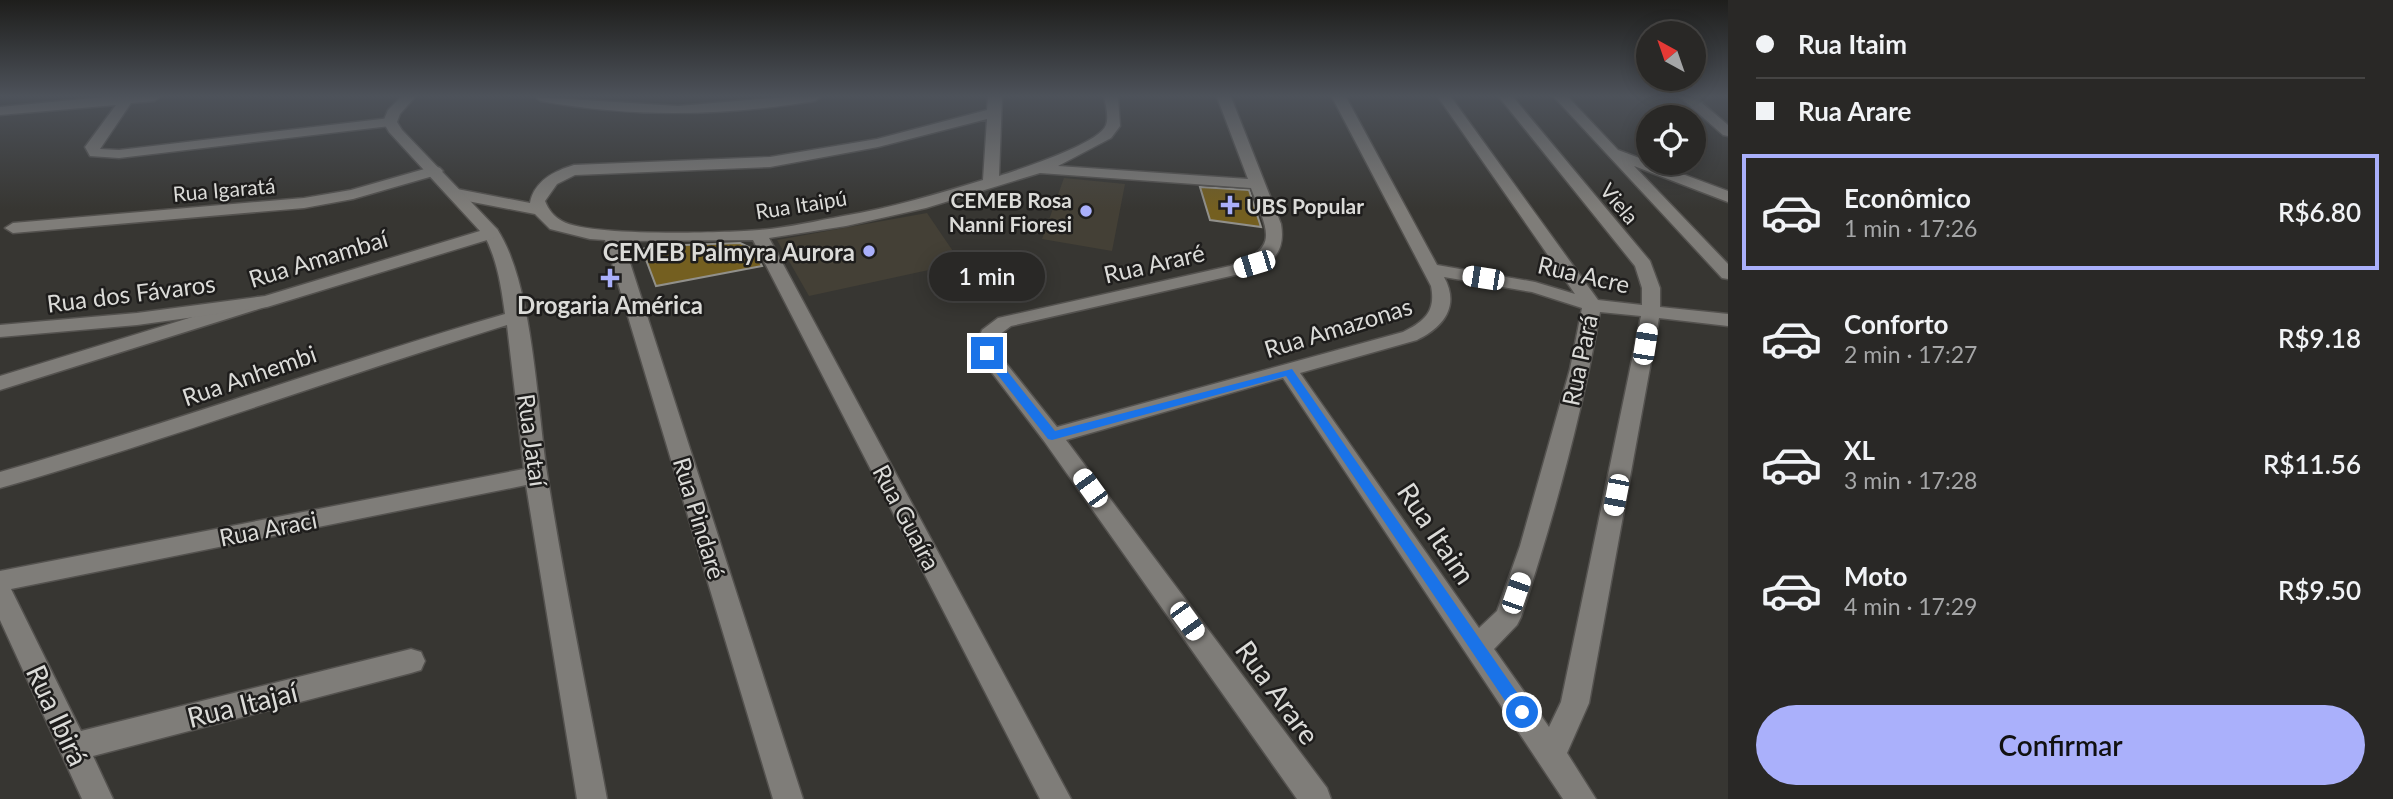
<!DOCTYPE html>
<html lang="pt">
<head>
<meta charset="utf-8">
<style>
  :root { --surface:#292826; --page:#353432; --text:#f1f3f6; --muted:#a5a6a7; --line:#454443; --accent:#aab0fb }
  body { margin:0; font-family:Lato,sans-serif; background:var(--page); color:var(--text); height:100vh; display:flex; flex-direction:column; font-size:26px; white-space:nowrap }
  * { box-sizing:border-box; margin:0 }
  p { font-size:23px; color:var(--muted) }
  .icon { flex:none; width:38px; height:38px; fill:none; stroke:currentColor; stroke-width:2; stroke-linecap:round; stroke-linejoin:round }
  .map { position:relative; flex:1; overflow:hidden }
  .drawer { display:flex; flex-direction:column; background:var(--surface); width:665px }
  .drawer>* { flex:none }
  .banner { display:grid; align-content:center; height:154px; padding:0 28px; background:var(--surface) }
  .needle { width:46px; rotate:320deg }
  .buttons { position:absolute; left:1636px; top:21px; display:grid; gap:14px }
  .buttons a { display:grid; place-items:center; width:70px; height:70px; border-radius:50%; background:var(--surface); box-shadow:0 4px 18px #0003,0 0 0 2px var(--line); font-size:35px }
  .end { position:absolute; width:32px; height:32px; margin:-16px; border:9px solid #1a73e8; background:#fff; box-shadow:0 0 0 4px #fff }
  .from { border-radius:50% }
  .bubble { position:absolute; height:49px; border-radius:24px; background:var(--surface); box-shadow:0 4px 18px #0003,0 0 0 2px var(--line); font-size:23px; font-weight:600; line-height:49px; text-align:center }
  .car { position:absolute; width:21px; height:42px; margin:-21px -10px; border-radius:9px; box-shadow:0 0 5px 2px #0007; background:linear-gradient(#fff 24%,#345 0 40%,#fff 0 76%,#345 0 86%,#fff 0) }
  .banner b { display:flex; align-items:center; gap:24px; height:66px; font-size:26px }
  .banner b+b { border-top:2px solid var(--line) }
  .banner i { width:18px; height:18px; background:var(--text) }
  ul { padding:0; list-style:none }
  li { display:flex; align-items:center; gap:21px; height:116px; margin:0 14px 10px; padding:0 14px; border:4px solid transparent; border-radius:0px }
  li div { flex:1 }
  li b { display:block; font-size:26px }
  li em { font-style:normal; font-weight:600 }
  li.active { border-color:var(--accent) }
  li>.icon { width:63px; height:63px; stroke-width:1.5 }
  .action { display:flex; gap:14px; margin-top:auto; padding:14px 28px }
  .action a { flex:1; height:80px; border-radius:42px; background:var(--accent); color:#111; font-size:28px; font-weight:600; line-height:80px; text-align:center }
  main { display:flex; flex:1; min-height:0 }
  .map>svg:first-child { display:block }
  .built { fill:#444036 }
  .building { fill:#745f20; stroke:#91908b; stroke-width:2 }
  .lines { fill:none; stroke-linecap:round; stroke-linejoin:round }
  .street-casing { stroke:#54524f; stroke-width:3 }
  .secondary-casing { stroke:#54524f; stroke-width:3 }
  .street { fill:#7f7d79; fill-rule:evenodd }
  .secondary { fill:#7f7d79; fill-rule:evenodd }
  .route { fill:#1a73e8 }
  .poi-dot { fill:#aab0fb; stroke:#1e1d1c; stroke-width:2.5 }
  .labels { text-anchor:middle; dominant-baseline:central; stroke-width:5; stroke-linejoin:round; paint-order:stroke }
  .far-street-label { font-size:21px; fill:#dbdbd8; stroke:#1e1d1c }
  .far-poi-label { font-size:21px; font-weight:bold; fill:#dbdbd8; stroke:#1e1d1c; text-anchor:end }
  .poi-label { font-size:24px; font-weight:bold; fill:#dbdbd8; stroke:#1e1d1c; text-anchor:end }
  .street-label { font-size:24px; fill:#dbdbd8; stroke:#1e1d1c }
  .near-street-label { font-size:28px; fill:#dbdbd8; stroke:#1e1d1c }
</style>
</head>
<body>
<main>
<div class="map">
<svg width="1728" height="799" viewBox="0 0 1728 799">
  <rect width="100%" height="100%" fill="#373632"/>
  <path class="built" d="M1064,178L1125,184L1112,251L1042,239Z
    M927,213L961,263L809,296L777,240Z"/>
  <path class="building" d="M1200,187L1249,190L1261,227L1210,220Z
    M740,243L753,249L762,266L656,286L642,249L657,246Z"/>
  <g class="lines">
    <defs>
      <path id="street" d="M104,97H160L154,101L131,103L100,149L119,150L390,118L397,122L390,126L119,158L90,156L85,147L116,105L0,115V107Z
        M535,97L678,106L786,97H821L815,101C723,116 633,118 541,101Z
        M988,97H1002L999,176C1020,169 1099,144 1106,125C1109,117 1106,106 1104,97H1118L1120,126L1111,138L1058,166L1248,179L1217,97H1231L1281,224C1287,259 1264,268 1235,275L1011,326L999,335L997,352L1057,427L1403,332C1425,321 1436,311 1431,286L1332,97H1346L1437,265L1535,282L1575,294L1438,97H1451L1598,300L1642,305V288L1635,266L1499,97H1513L1650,261L1660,288V307L1728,314V326L1659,318L1589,703L1567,753L1596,799H1563L1283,378L1066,440L1327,788L1331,799H1297L1044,441L980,357L976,347L982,330L998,318L1230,266C1282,248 1267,231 1251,188L1040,173L926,208L846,226L769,238L1071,799H1040L753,240L623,241L803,799H773L605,240L590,239L550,229L535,214L457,199L449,194L457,189L530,203C534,181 554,171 574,165L770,157L877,139L987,110ZM987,119L983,180C937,194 891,208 843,216C816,221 787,228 759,230C722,233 590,237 562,221C554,217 548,209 545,201L557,184L575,175L770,167L878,147ZM1444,277L1532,292L1582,308L1570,369L1520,546L1497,611L1479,628L1300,373L1417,340C1444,327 1460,306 1444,277ZM1600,312L1641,316L1561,702L1549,727L1494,649L1517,625L1521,617C1554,517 1582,415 1600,312Z
        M1554,97H1568L1618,150L1728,191V202L1634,166L1728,264V279L1722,278Z
        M1680,97H1695L1728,125V136L1723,135Z
        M435,166L440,168L443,171L440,174L353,199L304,208L13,233L5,228L13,223L304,198L351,190Z
        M491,228L497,229C533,283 537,407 547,473C564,582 587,691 607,799H577L526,485L11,589L81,731L411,649L421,652L425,661L421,670L411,673L93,756L113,799H82L0,620V571L524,469L507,325C337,377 171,439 0,488V472C170,424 336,363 505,314C501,285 497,258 483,233Z
        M258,297L267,303L265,307L0,390V376Z"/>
      <path id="secondary" d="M401,97H415L400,114L397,122L402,130L497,229L499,233L497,237L267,307L137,325L0,337V325L137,313L265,296L480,231L389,132L383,122L388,110Z"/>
    </defs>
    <use href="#street" class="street-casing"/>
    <use href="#secondary" class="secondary-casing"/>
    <use href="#street" class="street"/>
    <use href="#secondary" class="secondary"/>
  </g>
  <linearGradient id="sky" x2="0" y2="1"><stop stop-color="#1e1e1c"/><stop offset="0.46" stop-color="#4d525a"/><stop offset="1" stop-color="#4d525a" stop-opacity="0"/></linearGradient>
  <rect width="1728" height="209" fill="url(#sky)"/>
  <path class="route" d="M983,351H991L1055,431L1292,369L1527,707L1529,712L1527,717H1516L1286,376L1052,440L1048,439L983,356Z"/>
  <g class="poi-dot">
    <path d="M1226.5 194.5h7v7h7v7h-7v7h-7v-7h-7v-7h7z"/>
    <circle cx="1086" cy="211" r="7"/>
    <circle cx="869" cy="251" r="7"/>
    <path d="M606.5 267.5h7v7h7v7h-7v7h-7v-7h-7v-7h7z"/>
  </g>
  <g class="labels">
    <g class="far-street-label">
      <text transform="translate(224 189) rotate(-5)">Rua Igaratá</text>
      <text transform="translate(1620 203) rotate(50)">Viela</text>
      <text transform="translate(801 204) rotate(-9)">Rua Itaipú</text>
    </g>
    <g class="far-poi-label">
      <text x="1072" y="199">CEMEB Rosa<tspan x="1072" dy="24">Nanni Fioresi</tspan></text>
      <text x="1246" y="205" text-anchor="start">UBS Popular</text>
    </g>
    <g class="poi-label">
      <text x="855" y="251">CEMEB Palmyra Aurora</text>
      <text x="610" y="304" text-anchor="middle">Drogaria América</text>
    </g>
    <g class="street-label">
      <text transform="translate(318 258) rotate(-17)">Rua Amambaí</text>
      <text transform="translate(1154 263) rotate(-13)">Rua Araré</text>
      <text transform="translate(1584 274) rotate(13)">Rua Acre</text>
      <text transform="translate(131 293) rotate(-7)">Rua dos Fávaros</text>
      <text transform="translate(1338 327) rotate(-17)">Rua Amazonas</text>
      <text transform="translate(1579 360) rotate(-78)">Rua Pará</text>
      <text transform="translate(249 375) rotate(-19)">Rua Anhembi</text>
      <text transform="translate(533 440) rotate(82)">Rua Jataí</text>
      <text transform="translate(907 517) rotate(62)">Rua Guaíra</text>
      <text transform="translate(700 518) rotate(73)">Rua Pindaré</text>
      <text transform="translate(268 528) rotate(-11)">Rua Araci</text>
    </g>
    <g class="near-street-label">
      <text transform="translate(1437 533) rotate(56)">Rua Itaim</text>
      <text transform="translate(1278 692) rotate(54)">Rua Arare</text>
      <text transform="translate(242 704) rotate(-14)">Rua Itajaí</text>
      <text transform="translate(58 715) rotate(65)">Rua Ibirá</text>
    </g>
  </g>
</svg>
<div class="buttons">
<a><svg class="needle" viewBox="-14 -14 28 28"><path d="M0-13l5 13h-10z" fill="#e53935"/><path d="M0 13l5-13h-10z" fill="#a5a6a7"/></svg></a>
<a><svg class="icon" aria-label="locate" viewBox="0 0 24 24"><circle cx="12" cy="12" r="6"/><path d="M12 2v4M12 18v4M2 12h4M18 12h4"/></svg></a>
</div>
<i class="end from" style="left:1522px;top:712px"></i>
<i class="end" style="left:987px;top:353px"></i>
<div class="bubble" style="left:929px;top:252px;width:116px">1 min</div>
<i class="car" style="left:1254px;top:264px;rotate:253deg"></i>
<i class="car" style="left:1483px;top:278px;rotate:279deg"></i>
<i class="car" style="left:1645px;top:344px;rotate:9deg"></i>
<i class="car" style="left:1090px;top:488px;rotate:324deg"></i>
<i class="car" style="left:1616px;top:495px;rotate:191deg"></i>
<i class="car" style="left:1516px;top:593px;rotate:19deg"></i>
<i class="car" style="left:1187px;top:621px;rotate:144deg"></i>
</div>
<section class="drawer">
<div class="banner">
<b><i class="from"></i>Rua Itaim</b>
<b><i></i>Rua Arare</b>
</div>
<ul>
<li class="active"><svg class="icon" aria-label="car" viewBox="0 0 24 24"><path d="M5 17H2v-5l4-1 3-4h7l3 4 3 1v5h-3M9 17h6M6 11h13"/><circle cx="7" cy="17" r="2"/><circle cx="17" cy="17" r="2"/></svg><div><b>Econômico</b><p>1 min · 17:26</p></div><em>R$6.80</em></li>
<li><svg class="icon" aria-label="car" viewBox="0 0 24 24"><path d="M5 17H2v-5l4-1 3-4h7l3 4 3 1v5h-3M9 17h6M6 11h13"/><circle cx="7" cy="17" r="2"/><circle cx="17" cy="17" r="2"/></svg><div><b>Conforto</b><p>2 min · 17:27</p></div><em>R$9.18</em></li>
<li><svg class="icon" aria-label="car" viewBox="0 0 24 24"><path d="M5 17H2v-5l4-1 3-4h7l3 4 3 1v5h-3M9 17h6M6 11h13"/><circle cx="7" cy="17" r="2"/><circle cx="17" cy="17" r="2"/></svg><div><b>XL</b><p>3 min · 17:28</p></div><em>R$11.56</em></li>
<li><svg class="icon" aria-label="car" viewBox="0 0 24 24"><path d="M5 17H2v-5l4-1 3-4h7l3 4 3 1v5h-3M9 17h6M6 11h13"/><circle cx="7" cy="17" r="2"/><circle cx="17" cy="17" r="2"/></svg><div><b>Moto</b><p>4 min · 17:29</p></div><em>R$9.50</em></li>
</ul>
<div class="action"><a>Confirmar</a></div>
</section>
</main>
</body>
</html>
